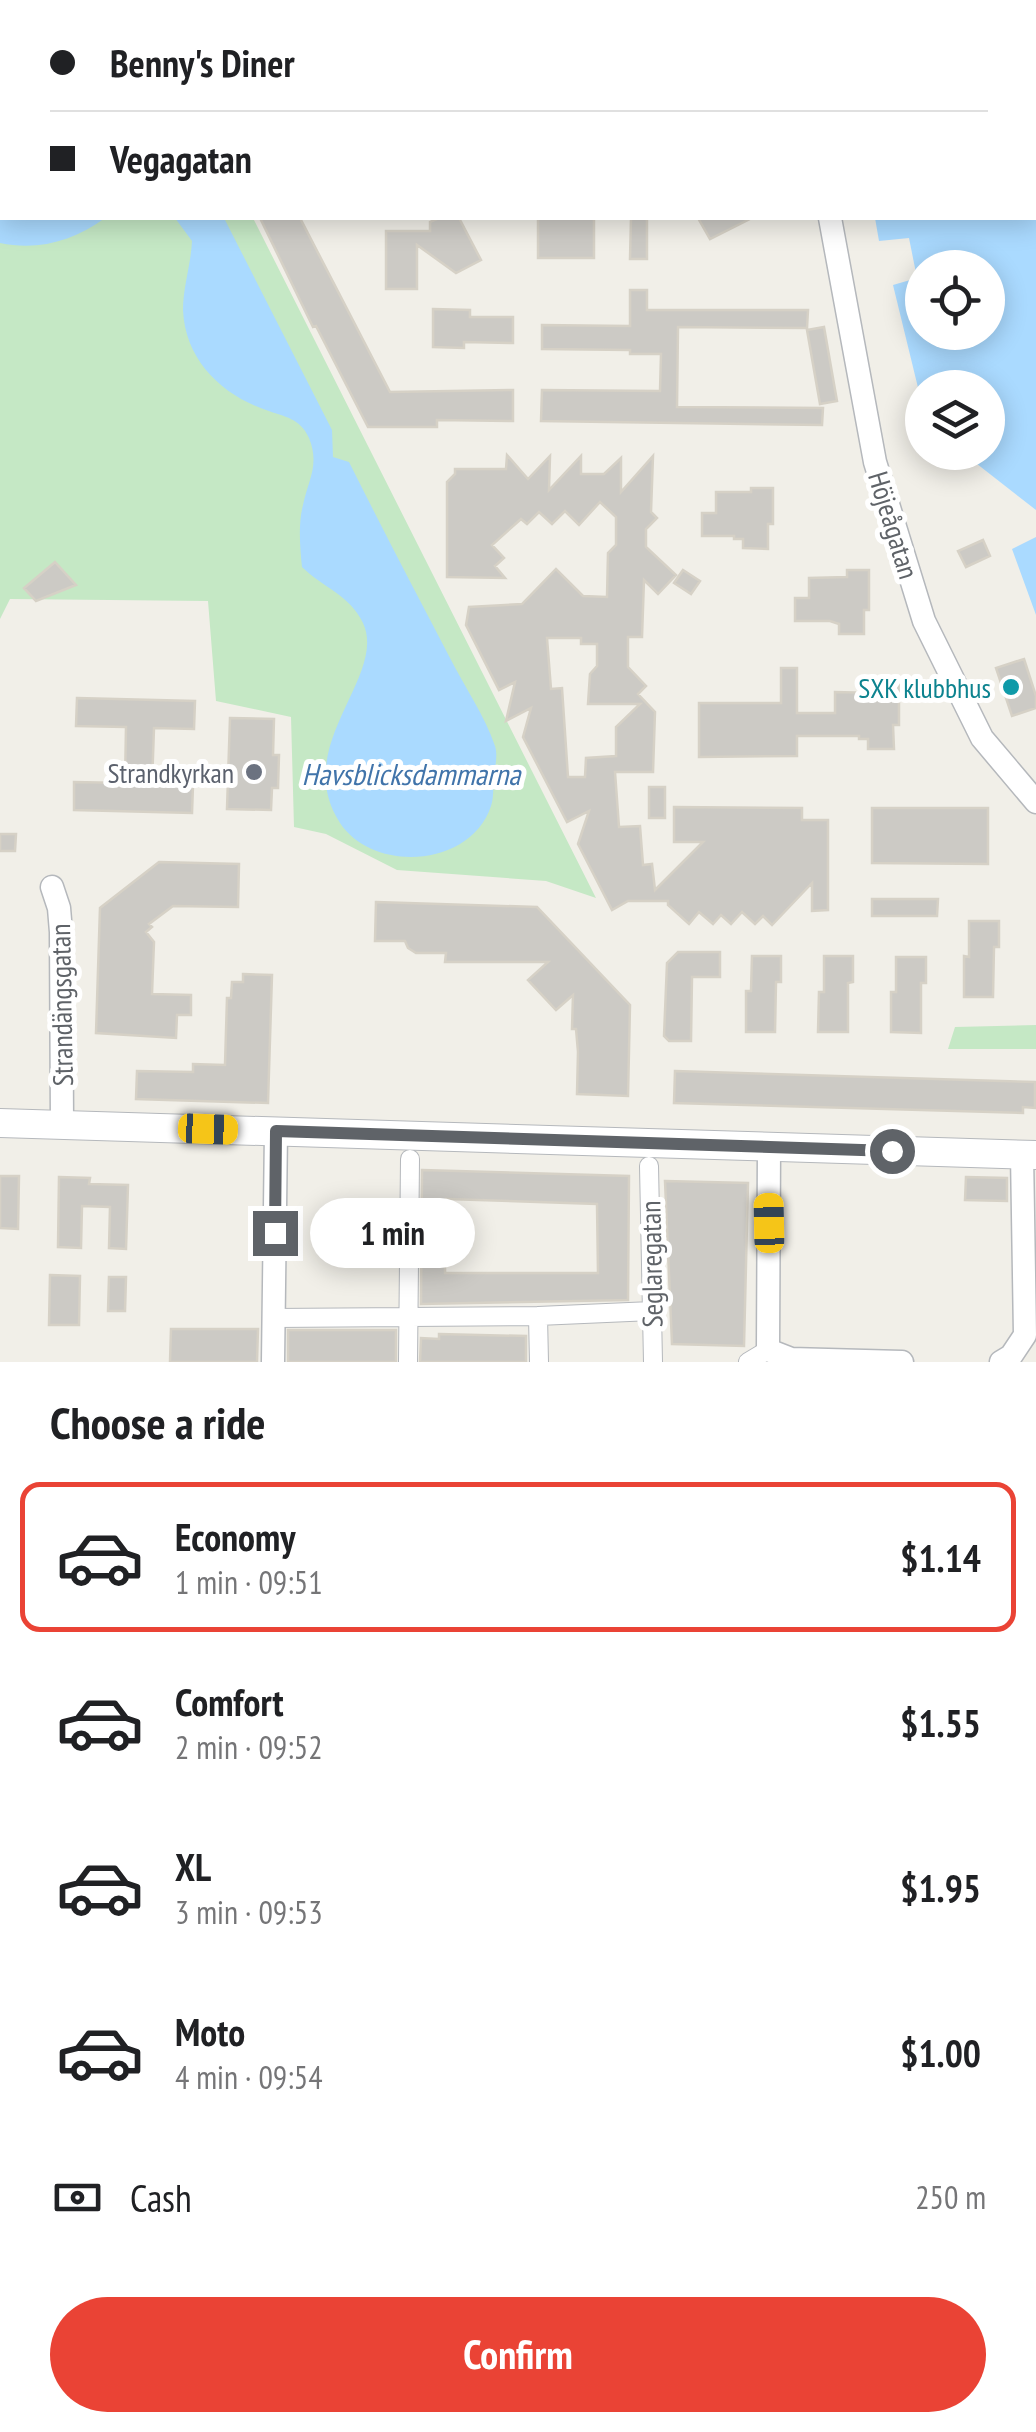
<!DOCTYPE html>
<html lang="en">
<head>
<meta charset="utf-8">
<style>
  :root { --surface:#fff; --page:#f2f2f2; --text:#202124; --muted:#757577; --line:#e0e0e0; --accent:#ea4335 }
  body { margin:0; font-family:"PT Sans Narrow",sans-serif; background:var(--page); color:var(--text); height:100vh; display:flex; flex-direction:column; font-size:38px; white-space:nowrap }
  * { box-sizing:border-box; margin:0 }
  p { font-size:32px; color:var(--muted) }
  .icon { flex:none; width:55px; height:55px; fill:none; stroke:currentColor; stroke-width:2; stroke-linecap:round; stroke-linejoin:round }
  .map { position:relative; height:1362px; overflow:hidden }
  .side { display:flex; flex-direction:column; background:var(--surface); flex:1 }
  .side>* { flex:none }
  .guide { position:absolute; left:0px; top:0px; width:1038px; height:220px; box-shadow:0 5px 25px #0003; display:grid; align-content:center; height:220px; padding:0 50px; background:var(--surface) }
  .controls { position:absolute; left:905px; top:250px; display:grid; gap:20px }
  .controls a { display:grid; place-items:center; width:100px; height:100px; border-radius:50%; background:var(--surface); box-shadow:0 5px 25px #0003; font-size:50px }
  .end { position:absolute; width:45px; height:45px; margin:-22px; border:12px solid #5f6368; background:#fff; box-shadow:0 0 0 5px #fff }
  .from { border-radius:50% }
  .bubble { position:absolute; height:70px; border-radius:35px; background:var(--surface); box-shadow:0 5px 25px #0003; font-size:32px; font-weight:600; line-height:70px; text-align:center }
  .car { position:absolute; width:30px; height:60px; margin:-30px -15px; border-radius:12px; box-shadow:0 0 8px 2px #0007; background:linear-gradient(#f5c518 24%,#345 0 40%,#f5c518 0 76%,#345 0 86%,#f5c518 0) }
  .guide b { display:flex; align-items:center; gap:35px; height:95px; font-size:38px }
  .guide b+b { border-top:2px solid var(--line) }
  .guide i { width:25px; height:25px; background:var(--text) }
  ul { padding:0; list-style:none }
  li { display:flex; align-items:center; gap:30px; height:150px; margin:0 20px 15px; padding:0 30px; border:5px solid transparent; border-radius:20px }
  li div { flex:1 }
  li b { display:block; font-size:38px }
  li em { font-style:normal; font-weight:600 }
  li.active { border-color:var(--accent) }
  li>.icon { width:90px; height:90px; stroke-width:1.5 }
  h2 { padding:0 50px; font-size:45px; line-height:120px }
  .pay { display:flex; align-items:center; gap:25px; height:110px; padding:0 50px; font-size:38px }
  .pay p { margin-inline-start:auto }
  .primary-button { display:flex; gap:20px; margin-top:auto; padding:20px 50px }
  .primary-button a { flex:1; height:115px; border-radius:60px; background:var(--accent); color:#fff; font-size:40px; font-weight:600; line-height:115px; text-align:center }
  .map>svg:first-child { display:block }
  .green { fill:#c5e8c5 }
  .water { fill:#aadaff; fill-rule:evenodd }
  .building { fill:#cccac5; stroke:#d6d1c6; stroke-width:2.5; fill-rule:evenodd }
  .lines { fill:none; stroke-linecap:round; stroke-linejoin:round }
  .pedestrian-casing { stroke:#b5b8bc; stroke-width:20 }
  .minor-casing { stroke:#b5b8bc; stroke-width:25 }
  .tertiary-casing { stroke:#b5b8bc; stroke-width:30 }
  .pedestrian { stroke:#fff; stroke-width:18 }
  .minor { stroke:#fff; stroke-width:22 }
  .tertiary { stroke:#fff; stroke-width:28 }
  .route { stroke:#5f6368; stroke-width:12 }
  .culture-dot { fill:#0f9aa8; stroke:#fff; stroke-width:4 }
  .worship-dot { fill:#6b7280; stroke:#fff; stroke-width:4 }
  .labels { text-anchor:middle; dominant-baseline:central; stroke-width:10; stroke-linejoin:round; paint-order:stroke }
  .street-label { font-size:28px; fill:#5f6368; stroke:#fff }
  .culture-label { font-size:28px; fill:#0d838f; stroke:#fff; text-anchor:end }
  .worship-label { font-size:28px; fill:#5b616d; stroke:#fff; text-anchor:end }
  .water-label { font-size:30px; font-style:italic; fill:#4174aa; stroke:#fff }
</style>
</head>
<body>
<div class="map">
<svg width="1036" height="1362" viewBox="0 0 1036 1362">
  <rect width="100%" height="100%" fill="#f1efe8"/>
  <path class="green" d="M0,0H243L2,2V218H253L596,898L546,881L397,870L326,834L294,827L291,717L216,701L208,601L10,599L0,619Z
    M1036,1025V1049H948L955,1027Z"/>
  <path class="water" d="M0,0H191V2H2L0,41Z
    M839,0H996L997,2H839Z
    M1036,111V510L963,453L988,452V388H922V404L893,285L917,278L909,238L879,241L875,218H1035ZM922,268H988V332H922Z
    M0,144L2,218H105C74,241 38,251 0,243Z
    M175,218H224L332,430L333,457L349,462C382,528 416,593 450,658C464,686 485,716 495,746C498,755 495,767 494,776C493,785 494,798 491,806C471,867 374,874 340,823C290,746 388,677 363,623C350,595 322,587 302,567C300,547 298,524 303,505C308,480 320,465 309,438C300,418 285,417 266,410C222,395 185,360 183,310C183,287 191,264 192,241Z
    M1036,537V615L1012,549Z"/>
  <path class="building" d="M260,218H300L390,392L513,390V421L437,420V427H368L316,326L313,327Z
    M439,218H459L481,260L456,273L417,245V289H386V231H430V222Z
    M538,218H594V258H538Z
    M631,218H647V259H630Z
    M698,218H752L710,239Z
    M630,290H647V310H808L807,328L678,327L677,407L823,408L822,425L541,421L542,390L660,391L661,354H630V350L542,349V325L630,326Z
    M433,309L470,310V317H513V343L464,342V348L433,347Z
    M824,327L837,401L820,404L807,330Z
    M507,455L528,479L550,456L549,490L581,456V474H604L621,458V492L653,456L651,512L657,518L646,529V547L676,575L658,594L644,580L642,637H628V667L646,686L638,694L655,712L653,772H615L619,827L640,826L643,865L652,864L655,890L703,842H674V807L802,808V820H828V910L812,911V883L772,925L763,916L755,924L742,912L731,924L721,915L713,924L699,912L689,924L668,905V901H628L612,910L578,844L589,811L567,822L523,737L531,708L506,721L515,682L499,690L466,625L469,607L522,604L556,569L583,596L607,597L608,553L616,545V517L600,502L579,525L565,511L552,524L539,512L527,524L521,519L492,545L504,558L495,566L505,578L447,577V482L455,474V469H506ZM547,638H581V644H597V666L590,674L588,704H640L616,727V756L586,758L585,777H568L562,688L551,689Z
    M751,488H773V524H768V549L743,548V539H734V536H702V513H716V492H751Z
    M983,540L990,556L966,567L958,551Z
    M55,562L76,585L36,601L24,588Z
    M683,570L700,581L691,594L674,583Z
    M847,570H869V610H864V634H839V624L830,621H795V598H809V578L847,577Z
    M1024,659L1036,696V708L1012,716L996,668Z
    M781,668H797V713H835V692L876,693V681H899V725H893L894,749H868V739H859V736H797V756L699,757V703H781Z
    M77,698L195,701L194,729L154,728L152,784L193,785L192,813L74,810V782L125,783L126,727L76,726Z
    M230,718L274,719L273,755H279L278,788H272L271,810L227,809Z
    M649,787H665V818H649Z
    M872,808H988V864L872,863Z
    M0,834H16L15,851H0Z
    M159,862L239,864L238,907L173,906L149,924L152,927L146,932L154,942L152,994L191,995V1015H177L176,1038L96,1033L100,908Z
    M872,899H938L937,916H872Z
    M376,902L537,907L630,1005L628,1096L577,1094L578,1052L576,1029H572L573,995L556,1010L528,980L548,962H445L446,953H416L408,948L405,941H375Z
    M969,921H999V947H994L993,997H964V956L969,957Z
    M678,952H720V977H692L691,1041H669L664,1036L667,963Z
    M752,956H781V982H776L775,1032H746V991H751Z
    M824,956H853V982L848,983V1032H818L819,992H824Z
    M896,957H926V983H921V1033L891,1032V992H896Z
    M243,974L272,975L268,1103L136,1099L137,1071L193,1072V1064L225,1065L227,998H231L232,982H243Z
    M675,1071L1035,1082V1108L1023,1107V1113L674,1103Z
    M422,1170L629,1176L628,1300L421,1304ZM446,1199L597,1204L598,1273H445Z
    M0,1176H19L18,1229L0,1228Z
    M59,1177L90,1178L89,1184L128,1185L126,1249L109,1248L110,1207L82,1206L81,1248L58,1247Z
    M966,1177L1007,1178V1201L965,1200Z
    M665,1181L748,1183L744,1346L672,1344Z
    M50,1275L80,1276L79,1325H49Z
    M109,1277H126L125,1311H108Z
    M171,1329H258L257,1362H170Z
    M288,1330H396V1362H288Z
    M439,1334L526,1336V1362H420L421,1338L439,1339Z"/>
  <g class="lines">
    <defs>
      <path id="pedestrian" d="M649,1166L653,1362
        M274,1318L538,1316
        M408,1362L410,1159
        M539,1362L538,1316L652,1311
        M748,1362L768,1350"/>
      <path id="minor" d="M793,0V2
        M830,218L875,462L924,621L982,738L1036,802
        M52,887L59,908L61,932L62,1125
        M769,1148L768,1350L791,1359L902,1362
        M273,1362L276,1131
        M1001,1362L1011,1356L1025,1335L1022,1154"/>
      <path id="tertiary" d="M0,1123L1036,1155"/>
    </defs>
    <use href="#pedestrian" class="pedestrian-casing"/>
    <use href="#minor" class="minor-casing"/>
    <use href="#tertiary" class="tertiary-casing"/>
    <use href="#pedestrian" class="pedestrian"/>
    <use href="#minor" class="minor"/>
    <use href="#tertiary" class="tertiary"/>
  </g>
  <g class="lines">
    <path class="route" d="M275,1233L276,1131L892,1151"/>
  </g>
  <circle class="culture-dot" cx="1011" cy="687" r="10"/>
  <circle class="worship-dot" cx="254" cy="772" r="10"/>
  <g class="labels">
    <g class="street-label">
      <text transform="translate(894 525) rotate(73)">Höjeågatan</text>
      <text transform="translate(61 1005) rotate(-91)">Strandängsgatan</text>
      <text transform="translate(651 1264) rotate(-91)">Seglaregatan</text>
    </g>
    <g class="culture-label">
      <text x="991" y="687">SXK klubbhus</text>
    </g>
    <g class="worship-label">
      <text x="234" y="772">Strandkyrkan</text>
    </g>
    <g class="water-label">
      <text x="411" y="773">Havsblicksdammarna</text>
    </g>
  </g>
</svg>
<div class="controls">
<a><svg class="icon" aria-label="locate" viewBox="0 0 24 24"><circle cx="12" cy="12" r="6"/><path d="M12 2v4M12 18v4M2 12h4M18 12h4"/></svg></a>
<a><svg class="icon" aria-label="layers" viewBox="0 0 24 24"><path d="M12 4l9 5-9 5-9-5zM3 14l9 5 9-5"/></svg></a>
</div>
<i class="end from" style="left:892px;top:1151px"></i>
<i class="end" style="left:275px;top:1233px"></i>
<div class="bubble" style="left:310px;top:1198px;width:165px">1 min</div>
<i class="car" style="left:208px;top:1129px;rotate:92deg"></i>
<i class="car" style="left:769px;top:1223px;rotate:359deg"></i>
<div class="guide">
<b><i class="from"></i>Benny's Diner</b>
<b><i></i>Vegagatan</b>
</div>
</div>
<section class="side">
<h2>Choose a ride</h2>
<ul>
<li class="active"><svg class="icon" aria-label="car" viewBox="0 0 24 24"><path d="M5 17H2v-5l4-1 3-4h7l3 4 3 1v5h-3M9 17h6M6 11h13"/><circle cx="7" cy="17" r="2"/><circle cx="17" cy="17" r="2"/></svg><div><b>Economy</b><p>1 min · 09:51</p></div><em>$1.14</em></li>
<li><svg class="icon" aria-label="car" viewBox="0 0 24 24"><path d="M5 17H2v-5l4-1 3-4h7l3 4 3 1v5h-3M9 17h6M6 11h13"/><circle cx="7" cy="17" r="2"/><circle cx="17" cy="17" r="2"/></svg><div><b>Comfort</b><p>2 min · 09:52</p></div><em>$1.55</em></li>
<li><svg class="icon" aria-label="car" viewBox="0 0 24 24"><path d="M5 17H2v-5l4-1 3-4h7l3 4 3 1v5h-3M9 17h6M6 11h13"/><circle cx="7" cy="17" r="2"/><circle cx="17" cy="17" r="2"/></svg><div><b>XL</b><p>3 min · 09:53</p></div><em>$1.95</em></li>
<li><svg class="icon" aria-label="car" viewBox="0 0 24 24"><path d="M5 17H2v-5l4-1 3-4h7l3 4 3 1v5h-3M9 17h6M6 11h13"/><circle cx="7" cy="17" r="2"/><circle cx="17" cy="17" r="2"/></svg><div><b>Moto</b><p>4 min · 09:54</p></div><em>$1.00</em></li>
</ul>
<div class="pay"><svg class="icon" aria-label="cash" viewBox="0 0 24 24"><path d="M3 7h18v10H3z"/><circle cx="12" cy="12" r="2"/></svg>Cash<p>250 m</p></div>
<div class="primary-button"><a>Confirm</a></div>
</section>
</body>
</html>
